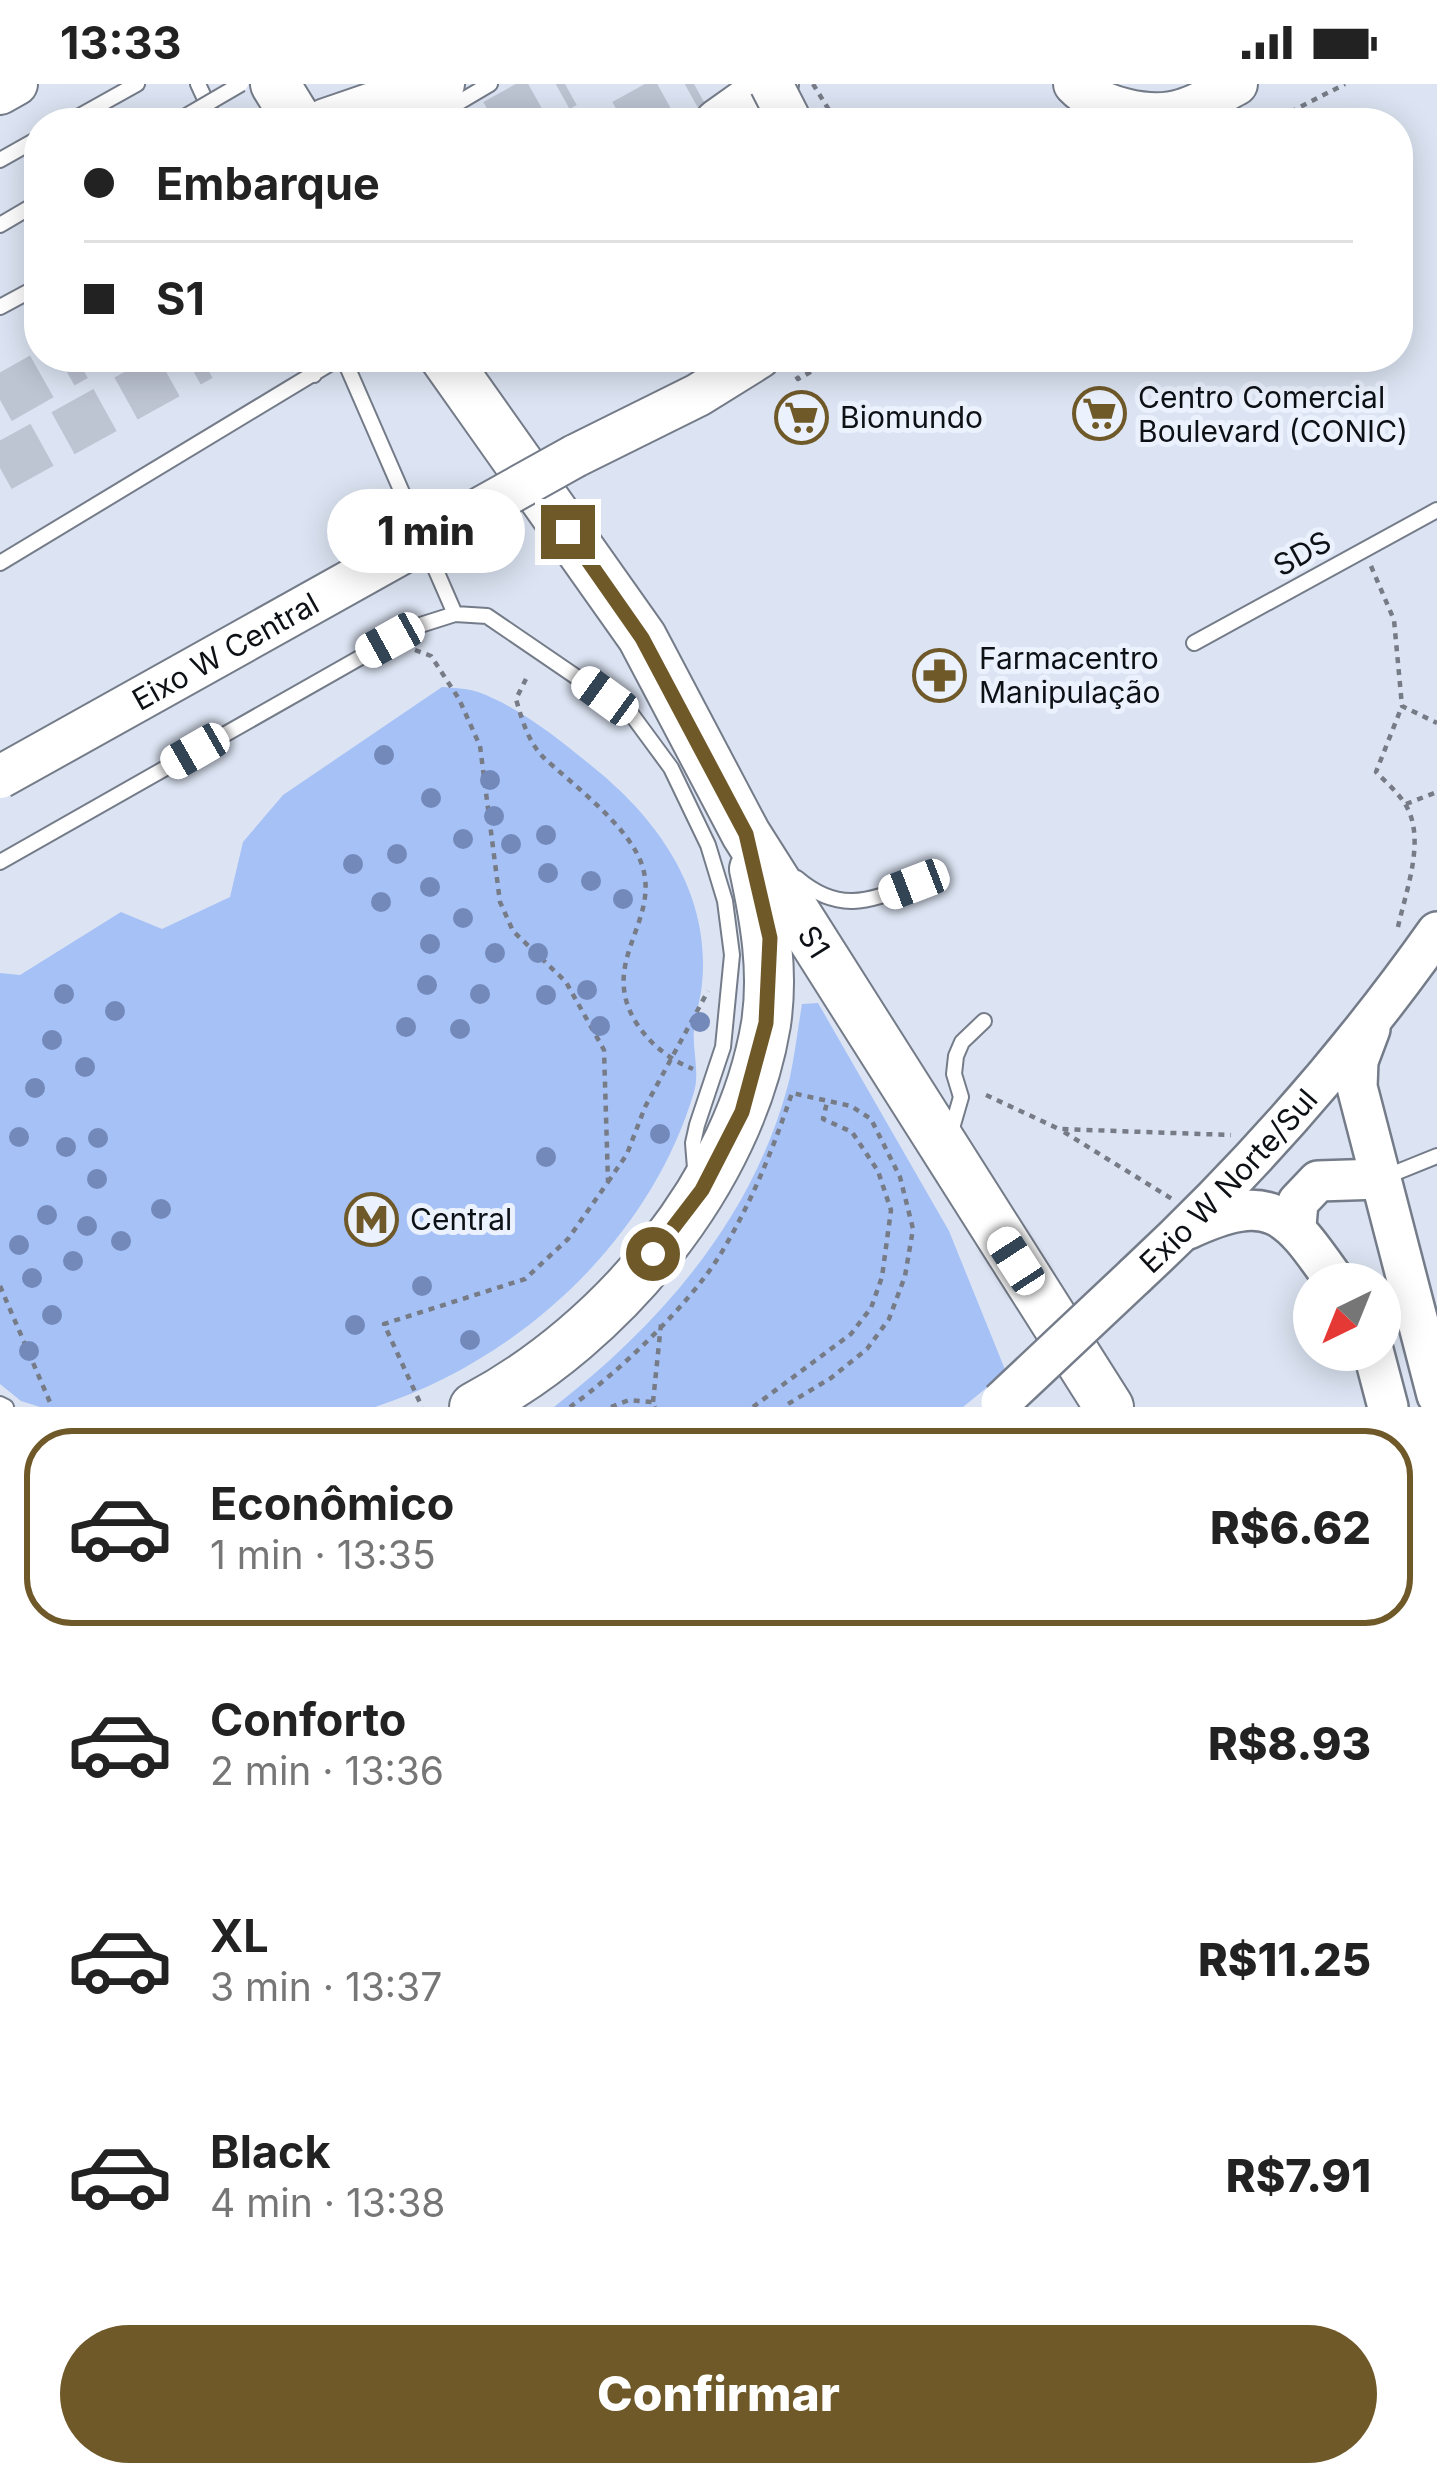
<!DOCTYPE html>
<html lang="pt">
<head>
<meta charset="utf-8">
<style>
  :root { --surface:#fff; --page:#f6f6f6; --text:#222; --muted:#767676; --line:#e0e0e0; --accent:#705929 }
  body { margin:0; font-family:Inter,sans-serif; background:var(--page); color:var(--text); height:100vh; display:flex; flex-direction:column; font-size:45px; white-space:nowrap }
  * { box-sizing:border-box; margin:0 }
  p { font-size:39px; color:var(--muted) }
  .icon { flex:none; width:66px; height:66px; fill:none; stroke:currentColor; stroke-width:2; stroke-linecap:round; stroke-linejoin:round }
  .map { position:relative; height:1323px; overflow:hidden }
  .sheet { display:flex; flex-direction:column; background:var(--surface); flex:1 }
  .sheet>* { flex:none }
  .guide { position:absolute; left:24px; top:24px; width:1389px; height:264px; border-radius:48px; box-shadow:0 6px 30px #0003; display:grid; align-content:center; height:264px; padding:0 60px; background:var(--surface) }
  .needle { width:78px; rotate:223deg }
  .controls { position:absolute; left:1293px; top:1179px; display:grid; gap:24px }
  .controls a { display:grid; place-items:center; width:108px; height:108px; border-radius:50%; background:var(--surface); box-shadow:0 6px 30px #0003; font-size:60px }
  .end { position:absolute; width:54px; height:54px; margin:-27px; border:15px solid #705929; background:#fff; box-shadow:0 0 0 6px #fff }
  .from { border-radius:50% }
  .bubble { position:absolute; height:84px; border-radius:42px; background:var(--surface); box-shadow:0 6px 30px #0003; font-size:39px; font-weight:800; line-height:84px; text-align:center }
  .car { position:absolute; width:36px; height:72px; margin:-36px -18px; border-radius:15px; box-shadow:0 0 9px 3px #0007; background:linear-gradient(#fff 24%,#345 0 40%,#fff 0 76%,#345 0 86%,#fff 0) }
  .guide b { display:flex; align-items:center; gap:42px; height:114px; font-size:45px }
  .guide b+b { border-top:3px solid var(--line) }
  .guide i { width:30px; height:30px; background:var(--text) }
  ul { padding:21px 0 0; list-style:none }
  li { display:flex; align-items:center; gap:36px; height:198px; margin:0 24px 18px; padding:0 36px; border:6px solid transparent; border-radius:48px }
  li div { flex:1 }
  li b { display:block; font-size:45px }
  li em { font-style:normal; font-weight:800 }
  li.current { border-color:var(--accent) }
  li>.icon { width:108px; height:108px; stroke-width:1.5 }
  .cta { display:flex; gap:24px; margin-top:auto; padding:24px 60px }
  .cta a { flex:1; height:138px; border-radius:72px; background:var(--accent); color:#fff; font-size:48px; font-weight:800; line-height:138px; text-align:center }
  .status { display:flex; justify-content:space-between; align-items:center; height:84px; padding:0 60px; background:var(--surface); direction:ltr }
  .status svg { height:33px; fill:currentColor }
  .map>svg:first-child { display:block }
  .green { fill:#a6c1f6 }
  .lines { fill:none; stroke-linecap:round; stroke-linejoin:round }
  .highway-tunnel { stroke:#bdc4d2; stroke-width:48; stroke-dasharray:48 24; stroke-linecap:butt }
  .lane-casing { stroke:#757c89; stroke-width:18 }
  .secondary-casing { stroke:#757c89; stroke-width:44 }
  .primary-casing { stroke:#757c89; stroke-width:46 }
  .highway-casing { stroke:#757c89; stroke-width:52 }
  .path { stroke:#767b86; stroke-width:4.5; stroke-dasharray:6 6; stroke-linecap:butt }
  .lane { stroke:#fff; stroke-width:14 }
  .secondary { stroke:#fff; stroke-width:39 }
  .primary { stroke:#fff; stroke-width:42 }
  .highway { stroke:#fff; stroke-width:48 }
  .lane-bridge-casing { stroke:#757c89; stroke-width:18; stroke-linecap:butt }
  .secondary-bridge-casing { stroke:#757c89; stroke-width:44; stroke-linecap:butt }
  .primary-bridge-casing { stroke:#757c89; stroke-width:46; stroke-linecap:butt }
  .lane-bridge { stroke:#fff; stroke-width:14 }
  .secondary-bridge { stroke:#fff; stroke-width:39 }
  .primary-bridge { stroke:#fff; stroke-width:42 }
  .tree { fill:#7289ba }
  .route { stroke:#705929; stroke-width:15 }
  .labels { text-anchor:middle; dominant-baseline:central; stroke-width:10; stroke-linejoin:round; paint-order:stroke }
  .poi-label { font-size:30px; fill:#0d1015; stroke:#ebf2fe; text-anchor:start }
  .street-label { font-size:30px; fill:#0d1015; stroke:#ebf2fe }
</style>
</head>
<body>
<div class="status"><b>13:33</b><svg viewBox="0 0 49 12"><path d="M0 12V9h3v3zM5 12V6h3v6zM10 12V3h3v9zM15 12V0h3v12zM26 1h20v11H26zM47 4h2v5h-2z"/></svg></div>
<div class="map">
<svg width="1437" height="1323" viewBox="0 0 1437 1323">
  <rect width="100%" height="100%" fill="#dce4f3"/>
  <path class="green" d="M442,603C453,604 467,604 478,608C520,623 565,660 599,688C663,741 711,814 702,900C701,915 695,930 694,945C692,965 700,988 694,1008C650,1156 520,1276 375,1323H40L21,1317L0,1300V889L20,891L121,828L162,845L230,813L243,758L283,711Z
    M818,919L949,1147L1006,1288L963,1323H554C663,1238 756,1131 790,993C795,969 798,944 802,920Z"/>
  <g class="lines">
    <path class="highway-tunnel" d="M495,39L565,0
      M624,39L694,0
      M0,316L76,273
      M0,384L201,273"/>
    <defs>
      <path id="lane" d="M198,0L216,39
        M67,39L137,0
        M424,39L490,0
        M0,76L39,54
        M0,141L39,118
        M0,223L39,202
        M303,273L314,291
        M343,273L455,530
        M0,479L341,273
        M1194,559L1437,426
        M0,778L414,543L455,530L487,532L632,631L671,684L708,761L725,817L732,871L723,963L697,1041L693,1059L695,1084
        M797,794C839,830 869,817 914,800
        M950,1051L961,1013L954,990L956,972L962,958L984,937
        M1385,1093L1437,1072
        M0,1320L6,1323"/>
      <g id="secondary">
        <path d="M1370,945L1358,977L1357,1003L1437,1311"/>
        <path d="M1296,1142L1298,1118L1318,1097L1380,1095"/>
        <path d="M1188,1145C1274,1105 1289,1132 1337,1200"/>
        <path id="s1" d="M1136,1191C1247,1088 1350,971 1437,848"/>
        <path d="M1373,1266L1388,1323"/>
      </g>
      <path id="primary" d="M1075,0C1099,25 1151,37 1184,26C1202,21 1220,8 1236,0
        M0,9L16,0
        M575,372L698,311L759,273"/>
      <g id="highway">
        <path d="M275,0L299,39"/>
        <path d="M326,39L440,0"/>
        <path d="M719,39L774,0"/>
        <path id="s2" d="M444,273L642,553L746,750L1109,1323"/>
        <path d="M474,1323C612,1250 740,1098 766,940C774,887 765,836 754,785"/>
      </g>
    </defs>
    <use href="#lane" class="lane-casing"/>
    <use href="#secondary" class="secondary-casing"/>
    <use href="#primary" class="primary-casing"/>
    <use href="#highway" class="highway-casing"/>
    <path class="path" d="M813,0L837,39
      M1040,39L1042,38
      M1269,39L1345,0
      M790,282L798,295L837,273
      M1371,482L1394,536L1402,622L1437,639
      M415,566L431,572L459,615L480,662L500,818L513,847L566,898L604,966L608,1098L568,1155L525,1195L384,1240L422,1323
      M526,595L516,615C522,636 528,657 543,673C572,700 629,742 642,781C661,838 597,878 637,940C651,961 669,975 693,985
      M1406,720L1437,708
      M1398,843C1406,806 1428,751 1403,717C1396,707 1385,697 1376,688L1402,622
      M986,1011L1059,1045L1231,1051
      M1064,1048L1172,1115
      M608,1098L627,1070L645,1023L708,907
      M0,1202L52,1323
      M653,1318L661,1240
      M570,1323C618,1289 689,1221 720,1171C751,1120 773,1065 792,1009L851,1022L871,1035L900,1093L913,1145L905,1192L889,1235L867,1265L831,1294L783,1323
      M611,1323L629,1316L653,1318L655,1323
      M753,1323L851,1250L871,1224L882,1193L891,1126L878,1087L852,1048L823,1035L827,1018"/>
    <use href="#lane" class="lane"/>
    <use href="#secondary" class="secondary"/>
    <use href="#primary" class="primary"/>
    <use href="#highway" class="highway"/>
    <defs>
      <path id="lane-bridge" d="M174,39L241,0"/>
      <path id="secondary-bridge" d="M1001,1318L1136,1191"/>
      <g id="primary-bridge">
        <path d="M771,0L791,39"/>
        <path id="s3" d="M0,693L575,372"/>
      </g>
    </defs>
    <use href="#lane-bridge" class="lane-bridge-casing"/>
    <use href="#secondary-bridge" class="secondary-bridge-casing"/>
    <use href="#primary-bridge" class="primary-bridge-casing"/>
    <use href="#lane-bridge" class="lane-bridge"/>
    <use href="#secondary-bridge" class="secondary-bridge"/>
    <use href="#primary-bridge" class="primary-bridge"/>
  </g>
  <g class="tree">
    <circle cx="384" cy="671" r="10"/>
    <circle cx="490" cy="696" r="10"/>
    <circle cx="431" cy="714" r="10"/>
    <circle cx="494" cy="732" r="10"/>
    <circle cx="546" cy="751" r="10"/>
    <circle cx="463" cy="755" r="10"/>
    <circle cx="511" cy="760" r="10"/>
    <circle cx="397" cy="770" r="10"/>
    <circle cx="353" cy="780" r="10"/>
    <circle cx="548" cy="789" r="10"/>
    <circle cx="591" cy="797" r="10"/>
    <circle cx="430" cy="803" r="10"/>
    <circle cx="623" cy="815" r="10"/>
    <circle cx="381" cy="818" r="10"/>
    <circle cx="463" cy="834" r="10"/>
    <circle cx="430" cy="860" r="10"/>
    <circle cx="495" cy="869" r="10"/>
    <circle cx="538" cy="869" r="10"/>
    <circle cx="427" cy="901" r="10"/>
    <circle cx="587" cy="906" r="10"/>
    <circle cx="64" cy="910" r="10"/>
    <circle cx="480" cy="910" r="10"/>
    <circle cx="546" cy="911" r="10"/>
    <circle cx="115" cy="927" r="10"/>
    <circle cx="700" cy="938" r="10"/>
    <circle cx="600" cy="942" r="10"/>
    <circle cx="406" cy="943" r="10"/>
    <circle cx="460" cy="945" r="10"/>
    <circle cx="52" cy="956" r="10"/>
    <circle cx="85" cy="983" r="10"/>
    <circle cx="35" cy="1004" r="10"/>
    <circle cx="660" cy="1050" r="10"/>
    <circle cx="19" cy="1053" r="10"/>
    <circle cx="98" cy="1054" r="10"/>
    <circle cx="66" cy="1063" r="10"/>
    <circle cx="546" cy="1073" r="10"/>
    <circle cx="97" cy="1095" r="10"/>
    <circle cx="161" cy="1125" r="10"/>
    <circle cx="47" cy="1131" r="10"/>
    <circle cx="87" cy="1142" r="10"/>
    <circle cx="121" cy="1157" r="10"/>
    <circle cx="19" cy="1161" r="10"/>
    <circle cx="73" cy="1177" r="10"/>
    <circle cx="32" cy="1194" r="10"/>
    <circle cx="422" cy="1202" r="10"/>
    <circle cx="52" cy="1231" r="10"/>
    <circle cx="355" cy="1241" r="10"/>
    <circle cx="470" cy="1256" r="10"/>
    <circle cx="29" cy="1267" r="10"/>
  </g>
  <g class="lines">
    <path class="route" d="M568,448L642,554L746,750L770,854L766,939L742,1028L702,1106L653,1170"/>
  </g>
  <defs>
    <symbol id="supermarket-ring" viewBox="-11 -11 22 22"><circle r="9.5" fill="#ebf2fe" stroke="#705929" stroke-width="1.5"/><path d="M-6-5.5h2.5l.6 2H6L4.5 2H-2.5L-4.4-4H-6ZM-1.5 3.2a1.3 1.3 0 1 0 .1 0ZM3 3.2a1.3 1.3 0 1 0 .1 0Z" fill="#705929"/></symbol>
    <symbol id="pharmacy-ring" viewBox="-11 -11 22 22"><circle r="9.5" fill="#ebf2fe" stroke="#705929" stroke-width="1.5"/><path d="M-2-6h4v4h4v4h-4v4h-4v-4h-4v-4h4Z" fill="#705929"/></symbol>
    <symbol id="metro-ring" viewBox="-11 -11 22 22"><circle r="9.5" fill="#ebf2fe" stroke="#705929" stroke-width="1.5"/><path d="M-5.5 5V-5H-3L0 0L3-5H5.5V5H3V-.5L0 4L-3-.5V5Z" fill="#705929"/></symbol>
  </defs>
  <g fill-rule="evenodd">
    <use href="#supermarket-ring" x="1070" y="300" width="59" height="59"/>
    <use href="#supermarket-ring" x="772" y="304" width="59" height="59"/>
    <use href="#pharmacy-ring" x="910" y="562" width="59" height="59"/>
    <use href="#metro-ring" x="342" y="1106" width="59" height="59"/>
  </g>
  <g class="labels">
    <g class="poi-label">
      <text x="1138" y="313">Centro Comercial<tspan x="1138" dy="34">Boulevard (CONIC)</tspan></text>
      <text x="840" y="333">Biomundo</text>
      <text x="979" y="574">Farmacentro<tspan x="979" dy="34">Manipulação</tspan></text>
      <text x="410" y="1135">Central</text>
    </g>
    <g class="street-label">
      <text transform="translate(1302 469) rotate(-29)">SDS</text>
      <text stroke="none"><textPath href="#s3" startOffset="258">Eixo W Central</textPath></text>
      <text stroke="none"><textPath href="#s2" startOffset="693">S1</textPath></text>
      <text stroke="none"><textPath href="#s1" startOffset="132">Exio W Norte/Sul</textPath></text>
    </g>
  </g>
</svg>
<div class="controls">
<a><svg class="needle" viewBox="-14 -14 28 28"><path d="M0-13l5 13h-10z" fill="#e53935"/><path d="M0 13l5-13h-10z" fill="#767676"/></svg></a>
</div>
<i class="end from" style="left:653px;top:1170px"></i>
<i class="end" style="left:568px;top:448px"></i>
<div class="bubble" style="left:327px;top:405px;width:198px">1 min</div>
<i class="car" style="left:390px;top:556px;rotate:241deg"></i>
<i class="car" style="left:605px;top:612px;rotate:306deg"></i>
<i class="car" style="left:195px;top:667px;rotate:240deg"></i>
<i class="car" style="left:914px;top:800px;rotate:249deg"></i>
<i class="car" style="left:1016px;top:1177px;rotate:327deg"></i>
<div class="guide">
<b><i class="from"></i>Embarque</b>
<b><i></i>S1</b>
</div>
</div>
<section class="sheet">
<ul>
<li class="current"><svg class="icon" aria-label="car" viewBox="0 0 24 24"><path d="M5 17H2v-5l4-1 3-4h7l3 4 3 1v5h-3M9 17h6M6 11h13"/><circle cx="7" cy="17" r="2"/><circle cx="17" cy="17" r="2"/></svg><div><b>Econômico</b><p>1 min · 13:35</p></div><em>R$6.62</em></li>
<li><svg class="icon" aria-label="car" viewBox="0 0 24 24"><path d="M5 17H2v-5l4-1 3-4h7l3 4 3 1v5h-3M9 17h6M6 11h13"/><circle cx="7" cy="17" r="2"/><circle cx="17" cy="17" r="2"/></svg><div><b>Conforto</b><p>2 min · 13:36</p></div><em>R$8.93</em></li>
<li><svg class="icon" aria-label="car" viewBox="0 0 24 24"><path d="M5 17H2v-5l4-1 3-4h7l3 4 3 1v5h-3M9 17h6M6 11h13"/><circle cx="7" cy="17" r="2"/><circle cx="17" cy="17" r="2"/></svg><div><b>XL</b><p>3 min · 13:37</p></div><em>R$11.25</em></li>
<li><svg class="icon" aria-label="car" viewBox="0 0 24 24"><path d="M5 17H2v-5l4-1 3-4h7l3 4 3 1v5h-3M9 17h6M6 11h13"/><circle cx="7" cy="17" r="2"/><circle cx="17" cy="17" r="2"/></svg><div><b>Black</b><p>4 min · 13:38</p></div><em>R$7.91</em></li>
</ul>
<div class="cta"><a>Confirmar</a></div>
</section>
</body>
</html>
